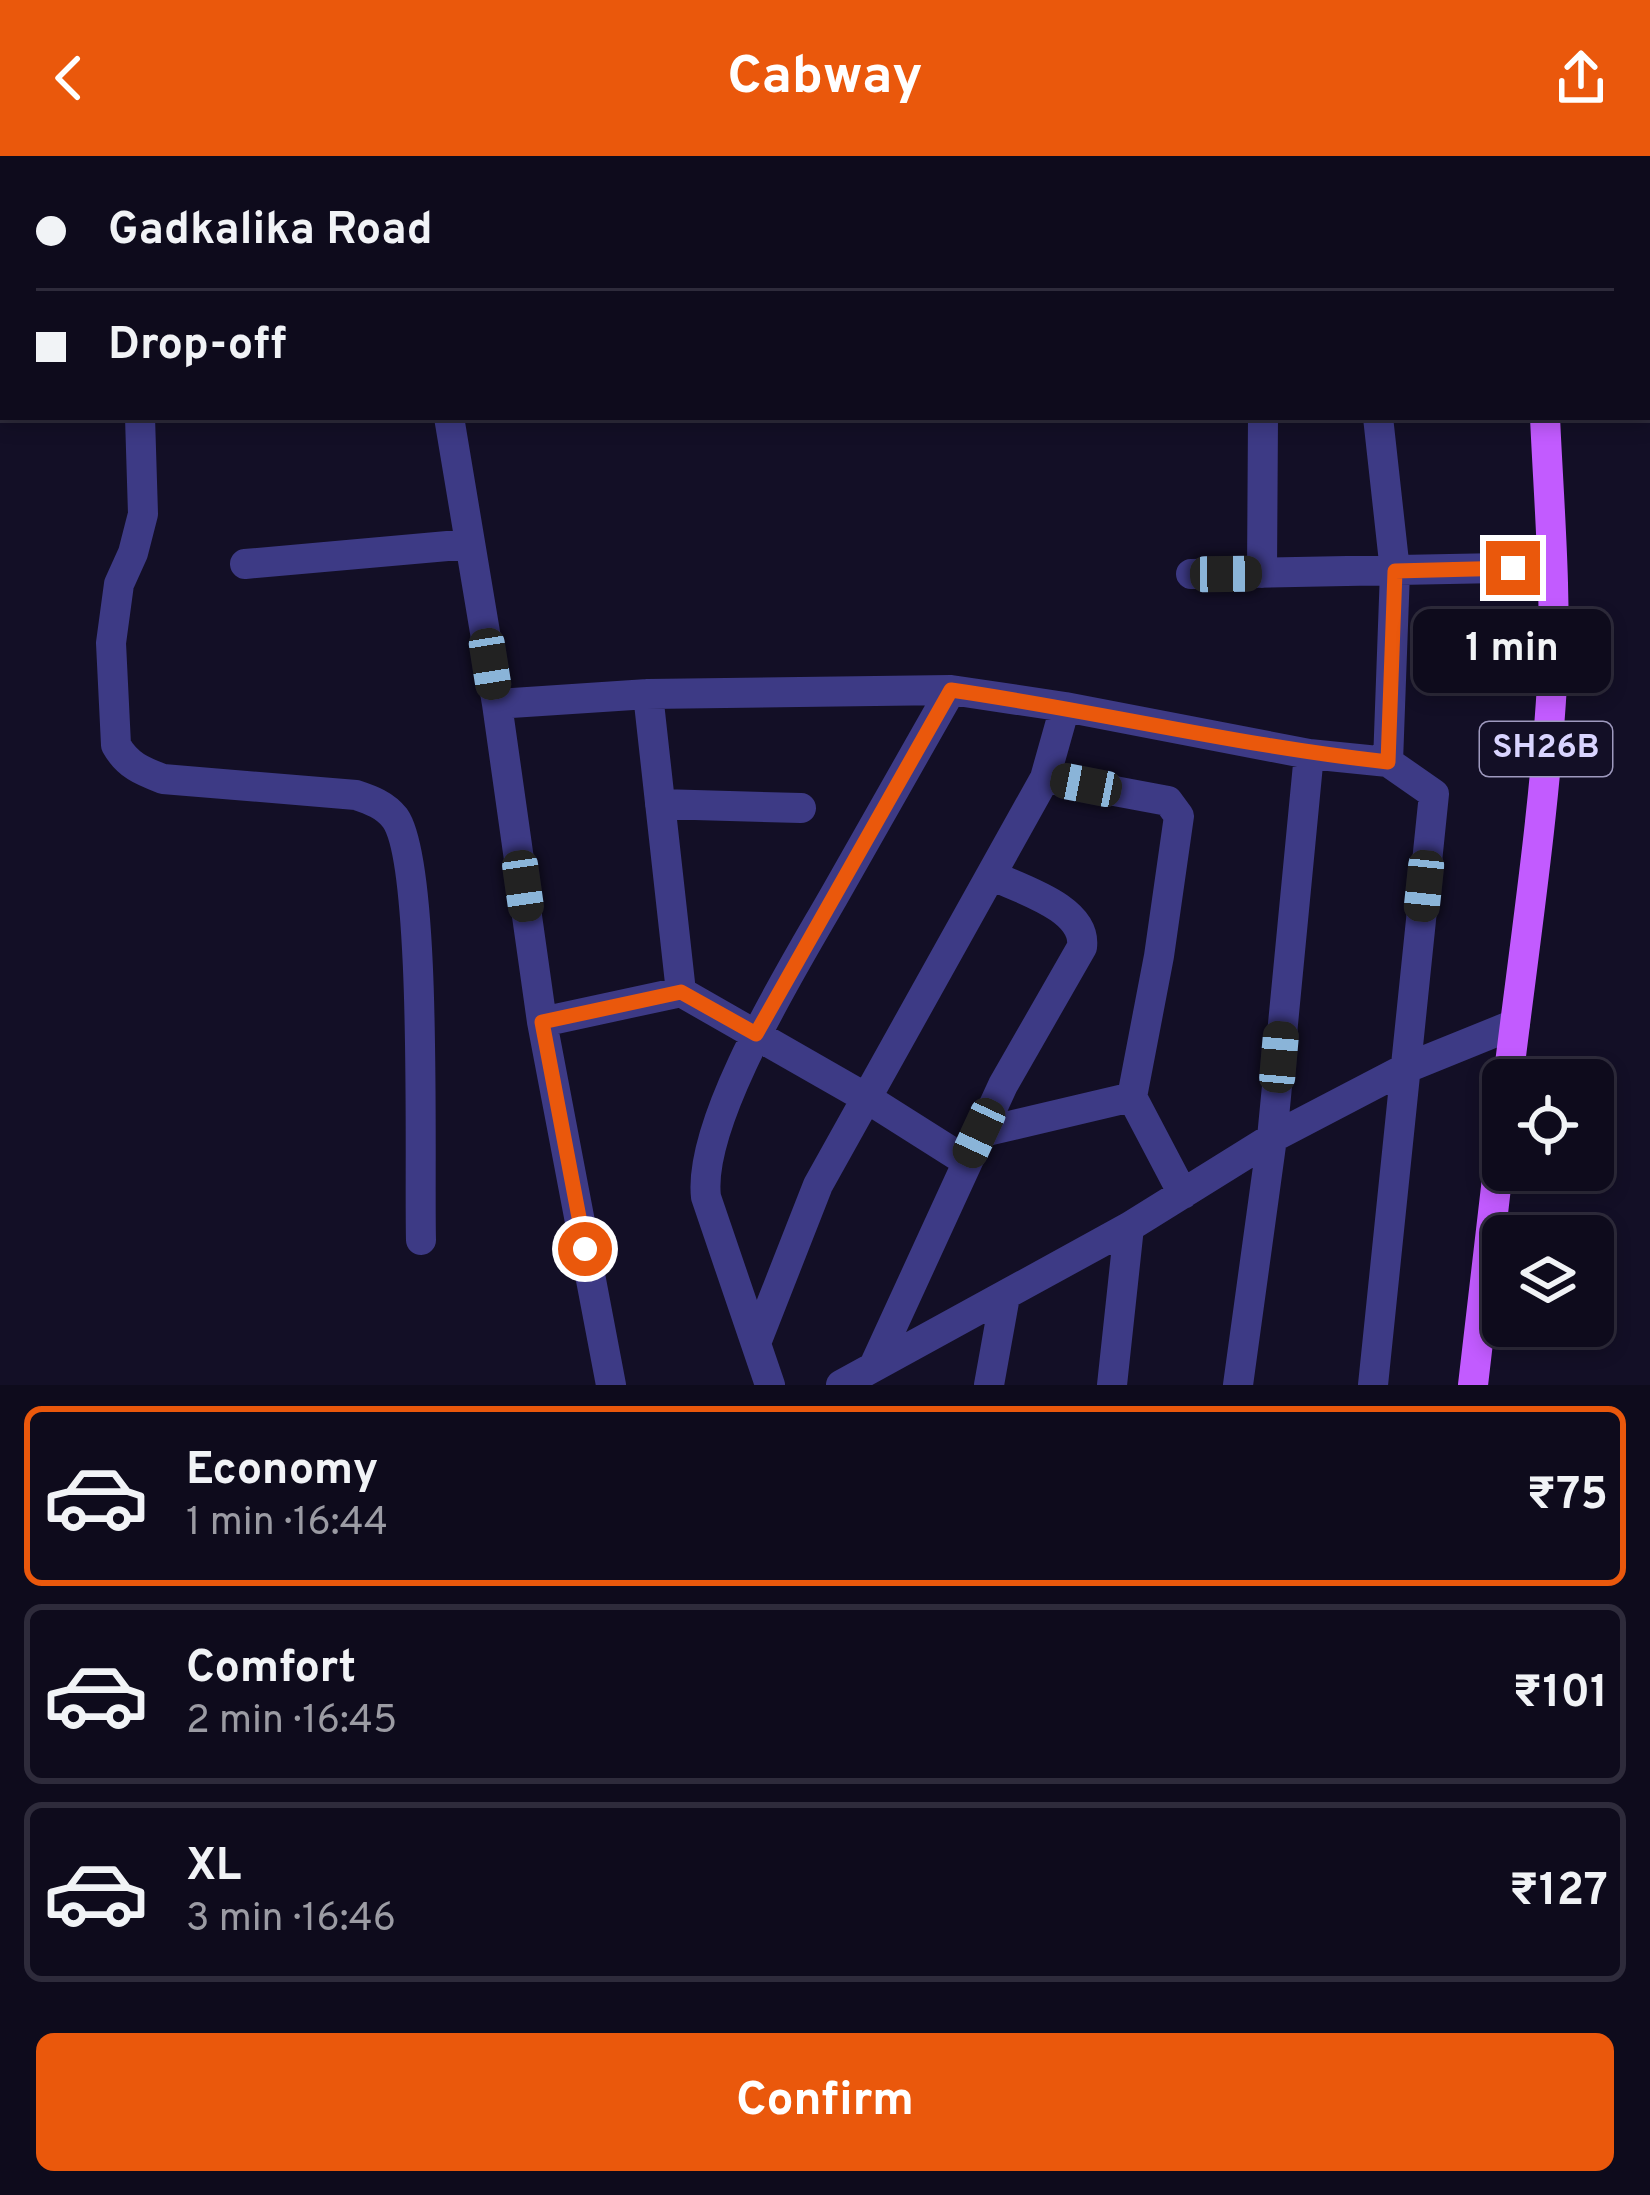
<!DOCTYPE html>
<html lang="en">
<head>
<meta charset="utf-8">
<style>
  :root { --surface:#0e0b1c; --page:#171425; --text:#f1f3f6; --muted:#9b9ba3; --line:#2e2b3b; --accent:#ea580c }
  body { margin:0; font-family:Overpass,sans-serif; background:var(--page); color:var(--text); height:100vh; display:flex; flex-direction:column; font-size:45px; white-space:nowrap }
  * { box-sizing:border-box; margin:0 }
  p { font-size:39px; color:var(--muted) }
  .icon { flex:none; width:66px; height:66px; fill:none; stroke:currentColor; stroke-width:2; stroke-linecap:round; stroke-linejoin:round }
  .map { position:relative; height:1229px; overflow:hidden }
  .sheet { display:flex; flex-direction:column; background:var(--surface); flex:1 }
  .sheet>* { flex:none }
  .guide { position:absolute; left:0px; top:0px; width:1650px; height:264px; box-shadow:0 6px 18px #0003,0 0 0 3px var(--line); display:grid; align-content:center; height:264px; padding:0 36px; background:var(--surface) }
  .fabs { position:absolute; left:1482px; top:903px; display:grid; gap:24px }
  .fabs a { display:grid; place-items:center; width:132px; height:132px; border-radius:18px; background:var(--surface); box-shadow:0 6px 18px #0003,0 0 0 3px var(--line); font-size:60px }
  .end { position:absolute; width:54px; height:54px; margin:-27px; border:15px solid #ea580c; background:#fff; box-shadow:0 0 0 6px #fff }
  .from { border-radius:50% }
  .bubble { position:absolute; height:84px; border-radius:18px; background:var(--surface); box-shadow:0 6px 18px #0003,0 0 0 3px var(--line); font-size:39px; font-weight:700; line-height:84px; text-align:center }
  .car { position:absolute; width:36px; height:72px; margin:-36px -18px; border-radius:15px; box-shadow:0 0 9px 3px #0007; background:linear-gradient(#222 24%,#8ab4d8 0 40%,#222 0 76%,#8ab4d8 0 86%,#222 0) }
  .guide b { display:flex; align-items:center; gap:42px; height:114px; font-size:45px }
  .guide b+b { border-top:3px solid var(--line) }
  .guide i { width:30px; height:30px; background:var(--text) }
  ul { padding:21px 0 0; list-style:none }
  li { display:flex; align-items:center; gap:36px; height:180px; margin:0 24px 18px; padding:0 12px; border:6px solid var(--line); border-radius:18px }
  li div { flex:1 }
  li b { display:block; font-size:45px }
  li em { font-style:normal; font-weight:700 }
  li.current { border-color:var(--accent) }
  li>.icon { width:108px; height:108px; stroke-width:1.5 }
  .button { display:flex; gap:24px; margin-top:auto; padding:24px 36px }
  .button a { flex:1; height:138px; border-radius:18px; background:var(--accent); color:#fff; font-size:48px; font-weight:700; line-height:138px; text-align:center }
  header { display:flex; justify-content:space-between; align-items:center; height:156px; padding:0 36px; background:var(--accent); color:#fff; font-size:54px; font-weight:700 }
  .map>svg:first-child { display:block }
  .lines { fill:none; stroke-linecap:round; stroke-linejoin:round }
  .minor { stroke:#3d3a85; stroke-width:30 }
  .major { stroke:#c25bff; stroke-width:30 }
  .route { stroke:#ea580c; stroke-width:15 }
  .labels { text-anchor:middle; dominant-baseline:central; stroke-width:9; stroke-linejoin:round; paint-order:stroke }
  .shield { fill:#130f26; stroke:#9e99be; stroke-width:3 }
  .shield-label { font-size:33px; font-weight:bold; fill:#d9d4ff }
</style>
</head>
<body>
<header><svg class="icon" aria-label="back" viewBox="0 0 24 24"><path d="M15 5l-7 7 7 7"/></svg>Cabway<svg class="icon" aria-label="share" viewBox="0 0 24 24"><path d="M12 15V3M7 8l5-5 5 5M5 13v7h14v-7"/></svg></header>
<div class="map">
<svg width="1650" height="1229" viewBox="0 0 1650 1229">
  <rect width="100%" height="100%" fill="#130f26"/>
  <g class="lines">
    <path class="minor" d="M46,0V3
      M118,0V3
      M216,0L217,3
      M397,0V3
      M550,0L551,3
      M668,0L669,3
      M289,3L306,0
      M800,3L801,0
      M920,3L921,0
      M1647,222H1650
      M140,261L143,358L133,397L119,428L111,487L116,589C127,609 142,615 163,623L356,639C371,644 385,649 395,662C428,708 419,1011 421,1084
      M449,261L497,548L542,866L611,1229
      M1378,261L1395,415L1388,606
      M245,408L470,388
      M1262,417L1263,261
      M1191,418L1552,411
      M648,538L681,836L868,943L966,1005
      M497,548L648,538L951,534L1065,551L1309,598L1388,606L1434,638L1373,1229
      M1045,622L1168,645L1179,660L1159,800L1132,941
      M660,648L801,652
      M542,866L681,836
      M979,977L1132,941L1183,1038
      M756,1187L818,1029L1045,622L1065,551
      M874,1210L1003,929L1082,791C1087,752 1020,733 991,719
      M770,1229L706,1041C697,963 798,804 838,733C875,667 913,601 951,534
      M841,1229L1129,1071L1272,982L1404,913L1515,868
      M989,1229L1005,1140
      M1112,1229L1129,1071
      M1238,1229L1272,982L1309,598"/>
    <path class="major" d="M1586,3L1587,0
      M1508,924C1524,792 1544,661 1552,529C1557,440 1549,350 1545,261
      M1473,1229L1503,971"/>
  </g>
  <g class="lines">
    <path class="route" d="M585,1093L542,866L681,836L756,878L951,534C1097,555 1240,590 1388,606L1395,415L1513,412"/>
  </g>
  <g class="labels">
    <rect class="shield" x="1480" y="566" width="132" height="54" rx="9"/>
    <g class="shield-label">
      <text x="1546" y="593">SH26B</text>
    </g>
  </g>
</svg>
<div class="fabs">
<a><svg class="icon" aria-label="locate" viewBox="0 0 24 24"><circle cx="12" cy="12" r="6"/><path d="M12 2v4M12 18v4M2 12h4M18 12h4"/></svg></a>
<a><svg class="icon" aria-label="layers" viewBox="0 0 24 24"><path d="M12 4l9 5-9 5-9-5zM3 14l9 5 9-5"/></svg></a>
</div>
<i class="end from" style="left:585px;top:1093px"></i>
<i class="end" style="left:1513px;top:412px"></i>
<div class="bubble" style="left:1413px;top:453px;width:198px">1 min</div>
<i class="car" style="left:1226px;top:418px;rotate:89deg"></i>
<i class="car" style="left:490px;top:508px;rotate:171deg"></i>
<i class="car" style="left:1086px;top:629px;rotate:281deg"></i>
<i class="car" style="left:523px;top:730px;rotate:172deg"></i>
<i class="car" style="left:1424px;top:730px;rotate:186deg"></i>
<i class="car" style="left:1279px;top:901px;rotate:5deg"></i>
<i class="car" style="left:979px;top:977px;rotate:205deg"></i>
<div class="guide">
<b><i class="from"></i>Gadkalika Road</b>
<b><i></i>Drop-off</b>
</div>
</div>
<section class="sheet">
<ul>
<li class="current"><svg class="icon" aria-label="car" viewBox="0 0 24 24"><path d="M5 17H2v-5l4-1 3-4h7l3 4 3 1v5h-3M9 17h6M6 11h13"/><circle cx="7" cy="17" r="2"/><circle cx="17" cy="17" r="2"/></svg><div><b>Economy</b><p>1 min · 16:44</p></div><em>₹75</em></li>
<li><svg class="icon" aria-label="car" viewBox="0 0 24 24"><path d="M5 17H2v-5l4-1 3-4h7l3 4 3 1v5h-3M9 17h6M6 11h13"/><circle cx="7" cy="17" r="2"/><circle cx="17" cy="17" r="2"/></svg><div><b>Comfort</b><p>2 min · 16:45</p></div><em>₹101</em></li>
<li><svg class="icon" aria-label="car" viewBox="0 0 24 24"><path d="M5 17H2v-5l4-1 3-4h7l3 4 3 1v5h-3M9 17h6M6 11h13"/><circle cx="7" cy="17" r="2"/><circle cx="17" cy="17" r="2"/></svg><div><b>XL</b><p>3 min · 16:46</p></div><em>₹127</em></li>
</ul>
<div class="button"><a>Confirm</a></div>
</section>
</body>
</html>
